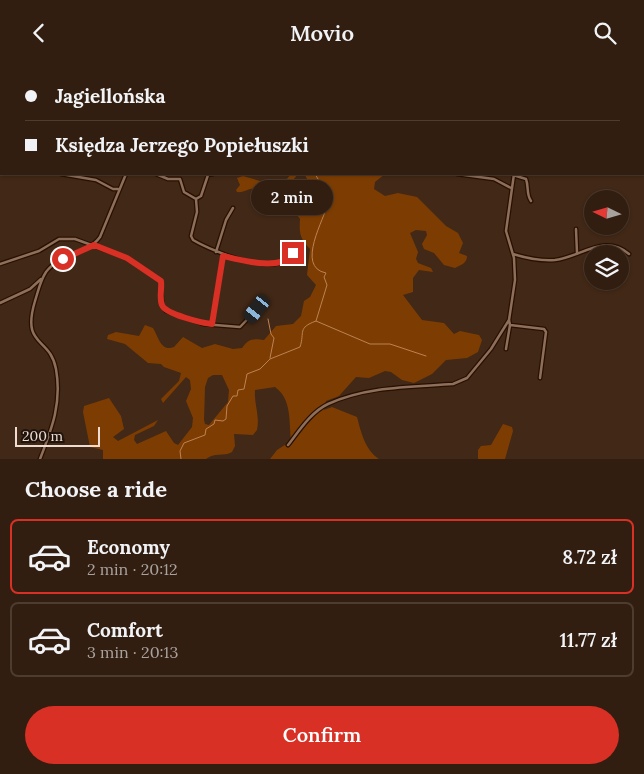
<!DOCTYPE html>
<html lang="en">
<head>
<meta charset="utf-8">
<style>
  :root { --surface:#321e10; --page:#3d2b1e; --text:#f1f3f6; --muted:#a8a29f; --line:#4d3c30; --accent:#d93025 }
  body { margin:0; font-family:Lora,serif; background:var(--page); color:var(--text); height:100vh; display:flex; flex-direction:column; font-size:19px; white-space:nowrap }
  * { box-sizing:border-box; margin:0 }
  p { font-size:16px; color:var(--muted) }
  .icon { flex:none; width:28px; height:28px; fill:none; stroke:currentColor; stroke-width:2; stroke-linecap:round; stroke-linejoin:round }
  .map { position:relative; height:394px; overflow:hidden }
  .drawer { display:flex; flex-direction:column; background:var(--surface); flex:1 }
  .drawer>* { flex:none }
  .top-card { position:absolute; left:0px; top:0px; width:645px; height:110px; box-shadow:0 1px 4px #0004,0 0 0 1px var(--line); display:grid; align-content:center; height:110px; padding:0 25px; background:var(--surface) }
  .needle { width:32px; rotate:275deg }
  .buttons { position:absolute; left:584px; top:125px; display:grid; gap:10px }
  .buttons a { display:grid; place-items:center; width:45px; height:45px; border-radius:50%; background:var(--surface); box-shadow:0 1px 4px #0004,0 0 0 1px var(--line); font-size:25px }
  .scale { position:absolute; left:15px; bottom:12px; width:85px; box-sizing:border-box; padding-left:5px; border:2px solid #eedcd1; border-top:0; font-size:14px; line-height:18px; white-space:nowrap; color:#eedcd1; -webkit-text-stroke:4px #20140d; paint-order:stroke }
  .end { position:absolute; width:22px; height:22px; margin:-11px; border:6px solid #d93025; background:#fff; box-shadow:0 0 0 2px #fff }
  .from { border-radius:50% }
  .bubble { position:absolute; height:35px; border-radius:18px; background:var(--surface); box-shadow:0 1px 4px #0004,0 0 0 1px var(--line); font-size:16px; font-weight:600; line-height:35px; text-align:center }
  .car { position:absolute; width:15px; height:30px; margin:-15px -8px; border-radius:6px; box-shadow:0 0 4px 1px #0007; background:linear-gradient(#222 24%,#8ab4d8 0 40%,#222 0 76%,#8ab4d8 0 86%,#222 0) }
  .top-card b { display:flex; align-items:center; gap:18px; height:48px; font-size:19px }
  .top-card b+b { border-top:1px solid var(--line) }
  .top-card i { width:12px; height:12px; background:var(--text) }
  ul { padding:0; list-style:none }
  li { display:flex; align-items:center; gap:15px; height:75px; margin:0 10px 8px; padding:0 15px; border:2px solid var(--line); border-radius:8px }
  li div { flex:1 }
  li b { display:block; font-size:19px }
  li em { font-style:normal; font-weight:600 }
  li.current { border-color:var(--accent) }
  li>.icon { width:45px; height:45px; stroke-width:1.5 }
  h2 { padding:0 25px; font-size:22px; line-height:60px }
  .button { display:flex; gap:10px; margin-top:auto; padding:10px 25px }
  .button a { flex:1; height:58px; border-radius:30px; background:var(--accent); color:#fff; font-size:20px; font-weight:600; line-height:58px; text-align:center }
  header { display:flex; justify-content:space-between; align-items:center; height:65px; padding:0 25px; background:var(--surface); font-size:22px; font-weight:600 }
  .map>svg:first-child { display:block }
  .green { fill:#7d3d02; fill-rule:evenodd }
  .lines { fill:none; stroke-linecap:round; stroke-linejoin:round }
  .stream { stroke:#be8252; stroke-width:1 }
  .minor-casing { stroke:#281001; stroke-width:5 }
  .minor { stroke:#8e6f5b; stroke-width:2.5 }
  .route { stroke:#d93025; stroke-width:6 }
</style>
</head>
<body>
<header><svg class="icon" aria-label="back" viewBox="0 0 24 24"><path d="M15 5l-7 7 7 7"/></svg>Movio<svg class="icon" aria-label="search" viewBox="0 0 24 24"><circle cx="10" cy="10" r="6"/><path d="M15 15l6 6"/></svg></header>
<div class="map">
<svg width="644" height="394" viewBox="0 0 644 394">
  <rect width="100%" height="100%" fill="#422816"/>
  <path class="green" d="M291,109H385L375,117L374,124L385,131L398,128L417,132L446,161L458,168L463,178L459,188L467,191C467,199 460,200 455,203L444,200L434,188L424,184L422,179L427,170L426,166L416,165L410,168L418,187L416,194L418,198L431,203L433,207L419,205L413,213V227L403,230L422,255L444,258L454,269L460,266L479,270L482,275L478,287L467,293L446,295L432,309L414,318L402,315L391,307L385,306L369,313L356,312L339,331L326,336L324,345L332,342L357,352C361,367 365,385 379,394H270L277,385L291,376C289,357 292,334 275,322L255,325C254,340 260,350 257,365L253,370L234,369L235,381L232,387C224,392 214,387 206,394H103V385L90,382L83,347L84,341L109,333L121,351L124,364L113,372L118,376L158,355L154,361L135,370L134,375L137,379L166,366L174,378L178,380L192,362L193,353L186,336L191,324L190,315L186,312L163,338L161,334L179,316L181,308L164,302L161,299L148,298L125,279L107,274L108,270L116,267L139,271L145,260L153,263C159,273 161,287 174,282L183,272L202,283L215,279L233,284L242,283C248,274 253,273 264,275L276,261L293,259L301,251L304,236L310,232L316,220L307,210L310,184C300,173 299,169 300,154C293,143 270,123 256,123C249,123 244,128 237,127L236,125L240,120L237,113L243,111L270,119L305,137L309,144L318,141L317,133L305,110L298,109L288,121L284,122L282,120ZM213,310H222L229,325L228,337L209,360L205,359L204,355L205,322L208,313Z
    M503,359L512,362L513,366L505,394H478V385L481,381L491,380Z"/>
  <g class="lines">
    <path class="stream" d="M315,109L324,124L323,127L328,138C325,153 295,202 326,208L324,212L327,220L316,256
      M268,254L271,269L274,273L270,293
      M181,394L180,386L184,378L205,370L206,364L214,359L215,355L223,356L226,354L227,341L233,331H237L238,325L244,324L247,309L260,304L270,294L300,282C305,267 297,263 316,256L370,279H390L426,291"/>
    <defs>
      <path id="minor" d="M279,0V1
        M495,0V1
        M573,0V1
        M194,1L195,0
        M0,64L1,65
        M0,101H1
        M61,109L96,115L113,124H118
        M156,109L168,114H180L184,127L196,134L197,147L191,171L193,175C212,186 279,215 293,188
        M457,109L494,114L511,123
        M513,110L526,114C529,122 526,129 531,136
        M196,134L201,131L208,110L213,109
        M576,164L577,188
        M216,187L226,155L233,143
        M513,189C526,193 541,196 555,195C581,192 605,168 629,189
        M0,199L39,186L59,174H75L127,193L161,216L162,241L166,246L203,259L240,262L261,240
        M0,238L30,224L41,214
        M212,259L223,191
        M510,260L544,264L546,267L540,313
        M506,284L510,260L509,255
        M288,380C299,366 311,347 328,339C366,321 413,322 453,319L467,313L491,284L509,255L515,215L514,193L506,166L514,109
        M40,394C52,363 62,338 56,304C50,271 21,283 35,236C38,227 40,216 46,207C59,189 87,190 100,172L126,109"/>
    </defs>
    <use href="#minor" class="minor-casing"/>
    <use href="#minor" class="minor"/>
  </g>
  <g class="lines">
    <path class="route" d="M63,194L94,180L127,193L161,216C162,224 159,233 162,240C165,249 202,258 212,259L223,191C240,195 283,207 293,188"/>
  </g>
</svg>
<div class="buttons">
<a><svg class="needle" viewBox="-14 -14 28 28"><path d="M0-13l5 13h-10z" fill="#e53935"/><path d="M0 13l5-13h-10z" fill="#a8a29f"/></svg></a>
<a><svg class="icon" aria-label="layers" viewBox="0 0 24 24"><path d="M12 4l9 5-9 5-9-5zM3 14l9 5 9-5"/></svg></a>
</div>
<div class="scale">200 m</div>
<i class="end from" style="left:63px;top:194px"></i>
<i class="end" style="left:293px;top:188px"></i>
<div class="bubble" style="left:251px;top:115px;width:82px">2 min</div>
<i class="car" style="left:257px;top:244px;rotate:219deg"></i>
<div class="top-card">
<b><i class="from"></i>Jagiellońska</b>
<b><i></i>Księdza Jerzego Popiełuszki</b>
</div>
</div>
<section class="drawer">
<h2>Choose a ride</h2>
<ul>
<li class="current"><svg class="icon" aria-label="car" viewBox="0 0 24 24"><path d="M5 17H2v-5l4-1 3-4h7l3 4 3 1v5h-3M9 17h6M6 11h13"/><circle cx="7" cy="17" r="2"/><circle cx="17" cy="17" r="2"/></svg><div><b>Economy</b><p>2 min · 20:12</p></div><em>8.72 zł</em></li>
<li><svg class="icon" aria-label="car" viewBox="0 0 24 24"><path d="M5 17H2v-5l4-1 3-4h7l3 4 3 1v5h-3M9 17h6M6 11h13"/><circle cx="7" cy="17" r="2"/><circle cx="17" cy="17" r="2"/></svg><div><b>Comfort</b><p>3 min · 20:13</p></div><em>11.77 zł</em></li>
</ul>
<div class="button"><a>Confirm</a></div>
</section>
</body>
</html>
